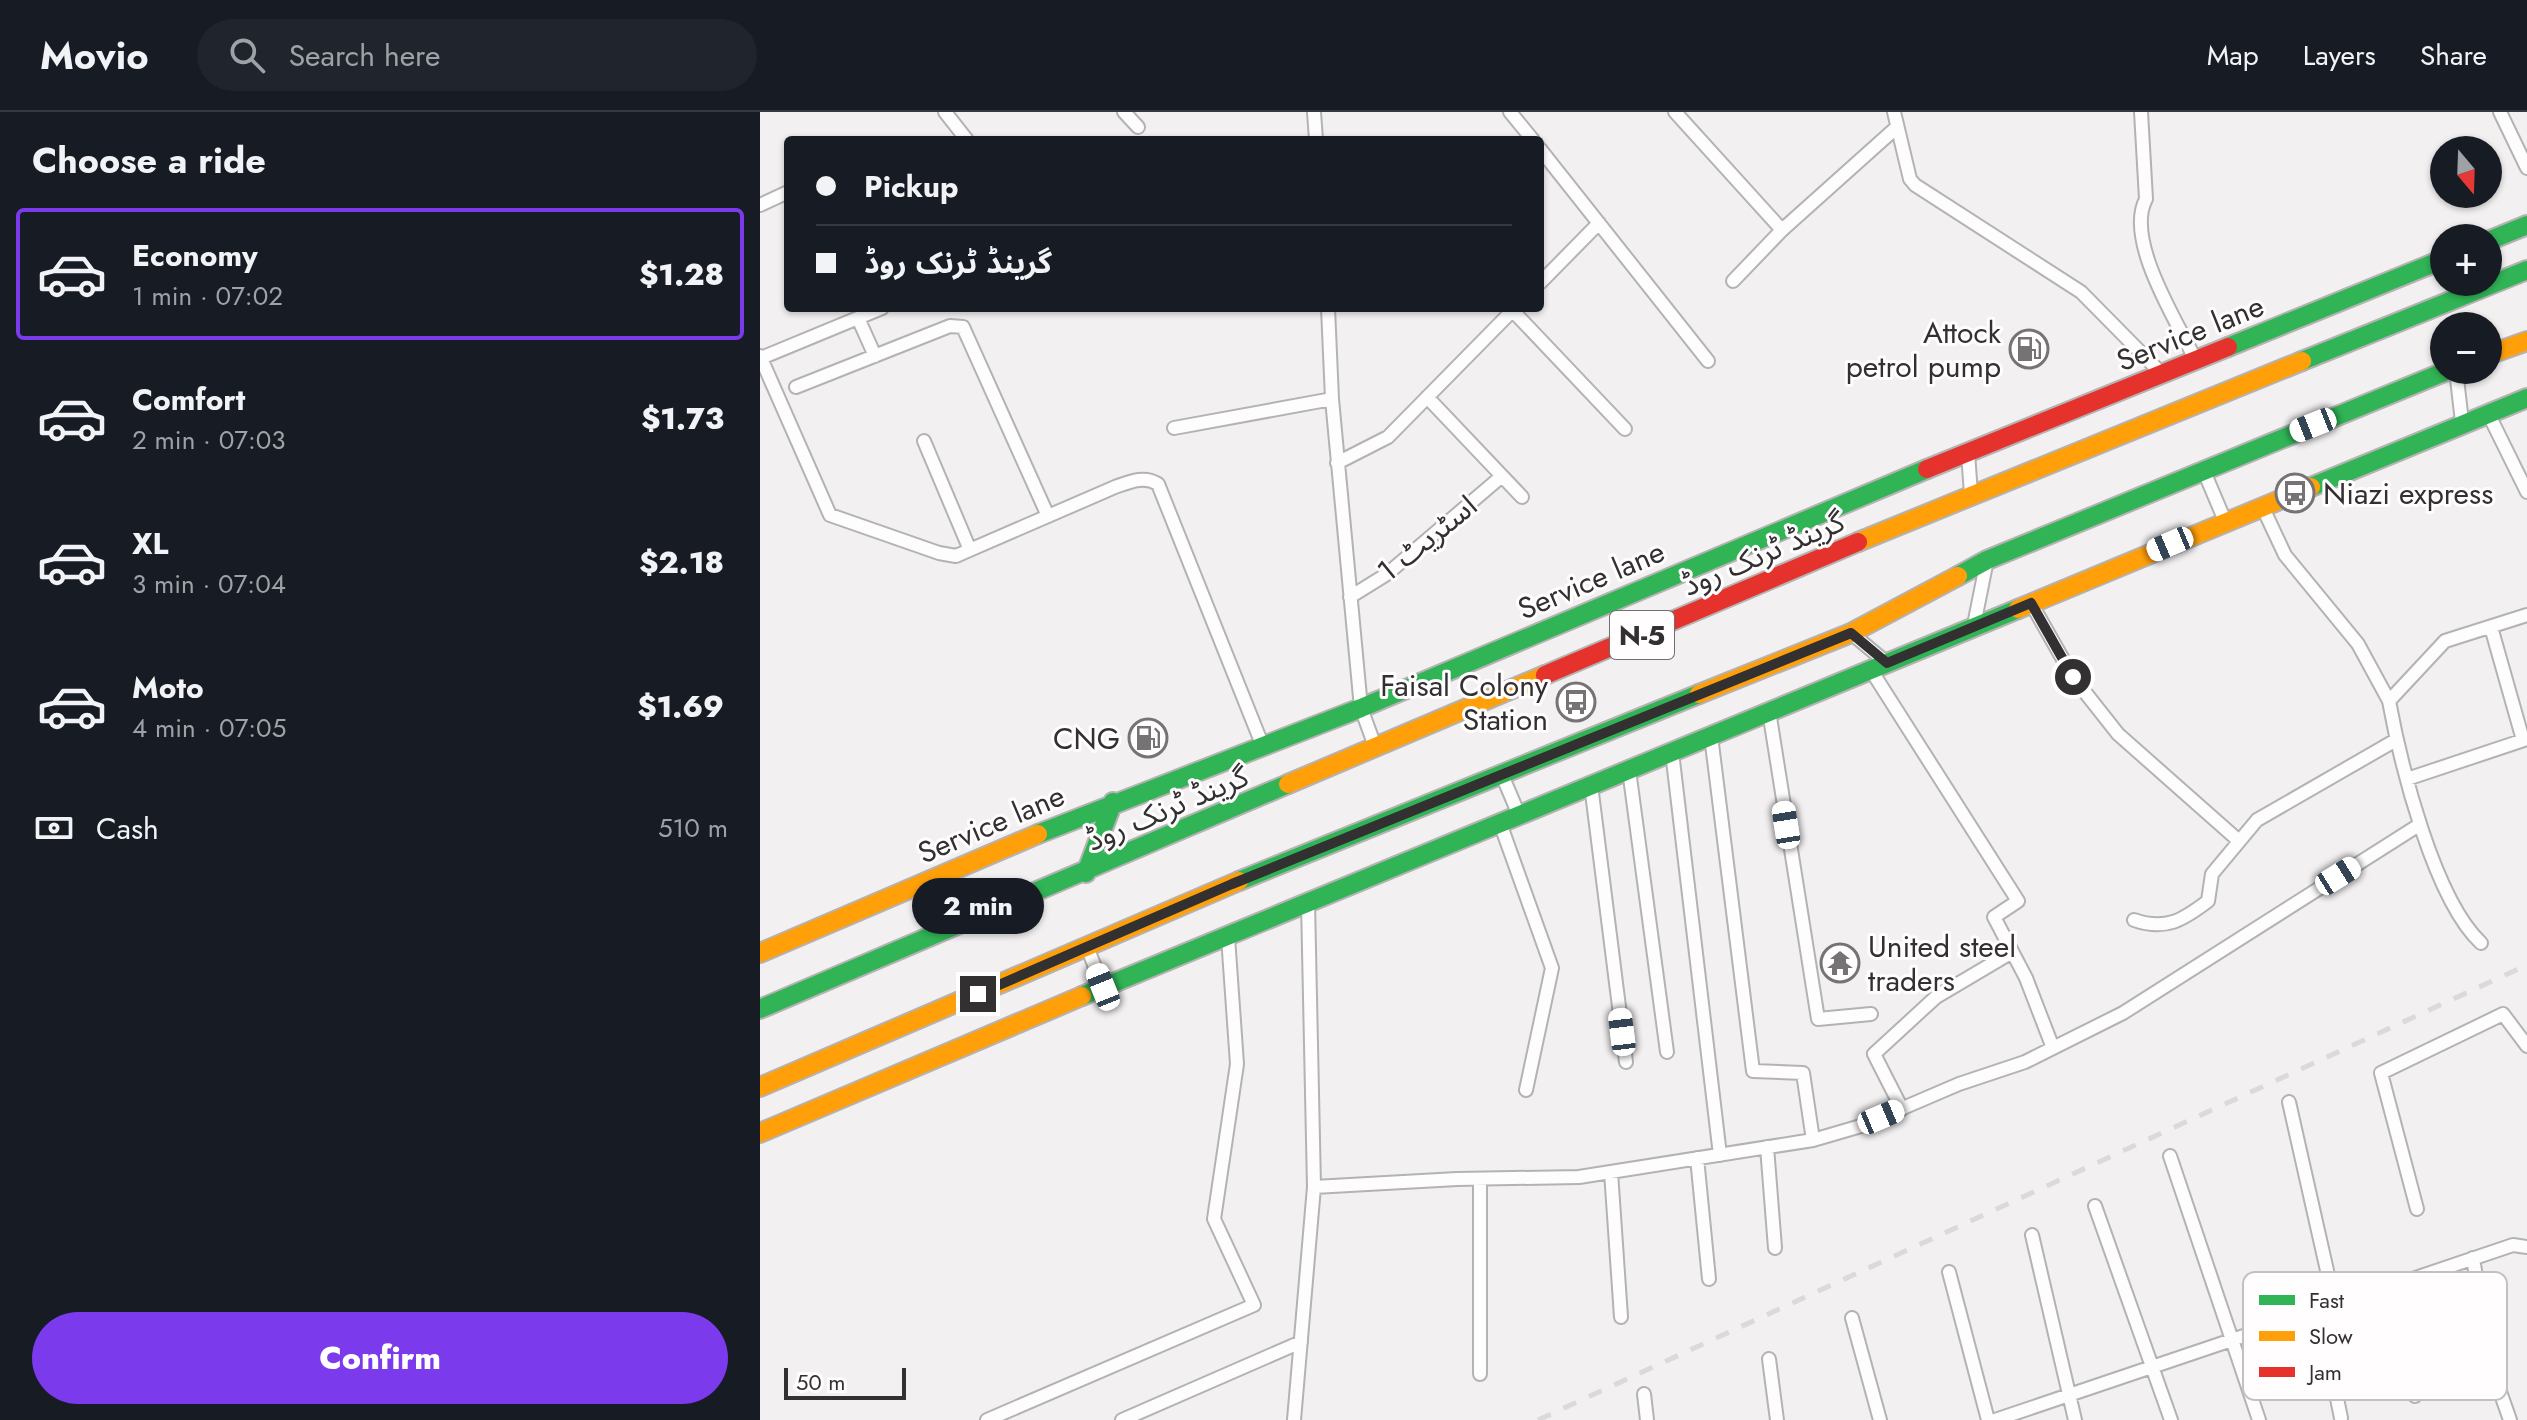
<!DOCTYPE html>
<html lang="en">
<head>
<meta charset="utf-8">
<style>
  :root { --surface:#171b24; --page:#20242c; --text:#f1f3f6; --muted:#9ea1a6; --line:#363941; --accent:#7c3aed }
  body { margin:0; font-family:Jost,"Noto Sans Arabic",sans-serif; background:var(--page); color:var(--text); height:100vh; display:flex; flex-direction:column; font-size:30px; white-space:nowrap }
  * { box-sizing:border-box; margin:0 }
  p { font-size:26px; color:var(--muted) }
  .icon { flex:none; width:44px; height:44px; fill:none; stroke:currentColor; stroke-width:2; stroke-linecap:round; stroke-linejoin:round }
  .map { position:relative; flex:1; overflow:hidden }
  .details { display:flex; flex-direction:column; background:var(--surface); width:760px }
  .details>* { flex:none }
  .guide { position:absolute; left:24px; top:24px; width:760px; height:176px; border-radius:8px; box-shadow:0 2px 6px #0004; display:grid; align-content:center; height:176px; padding:0 32px; background:var(--surface) }
  .needle { width:52px; rotate:161deg }
  .buttons { position:absolute; left:1670px; top:24px; display:grid; gap:16px }
  .buttons a { display:grid; place-items:center; width:72px; height:72px; border-radius:50%; background:var(--surface); box-shadow:0 2px 6px #0004; font-size:40px }
  .scale { position:absolute; left:24px; bottom:20px; width:122px; box-sizing:border-box; padding-left:8px; border:4px solid #323030; border-top:0; font-size:22px; line-height:28px; white-space:nowrap; color:#323030; -webkit-text-stroke:6px #fffdfd; paint-order:stroke }
  .end { position:absolute; width:36px; height:36px; margin:-18px; border:10px solid #323030; background:#fff; box-shadow:0 0 0 4px #fff }
  .from { border-radius:50% }
  .bubble { position:absolute; height:56px; border-radius:28px; background:var(--surface); box-shadow:0 2px 6px #0004; font-size:26px; font-weight:800; line-height:56px; text-align:center }
  .car { position:absolute; width:24px; height:48px; margin:-24px -12px; border-radius:10px; box-shadow:0 0 6px 2px #0007; background:linear-gradient(#fff 24%,#345 0 40%,#fff 0 76%,#345 0 86%,#fff 0) }
  .guide b { display:flex; align-items:center; gap:28px; height:76px; font-size:30px }
  .guide b+b { border-top:2px solid var(--line) }
  .guide i { width:20px; height:20px; background:var(--text) }
  ul { padding:0; list-style:none }
  li { display:flex; align-items:center; gap:24px; height:132px; margin:0 16px 12px; padding:0 16px; border:4px solid transparent; border-radius:8px }
  li div { flex:1 }
  li b { display:block; font-size:30px }
  li em { font-style:normal; font-weight:800 }
  li.active { border-color:var(--accent) }
  li>.icon { width:72px; height:72px; stroke-width:1.5 }
  h2 { padding:0 32px; font-size:36px; line-height:96px }
  .pay { display:flex; align-items:center; gap:20px; height:88px; padding:0 32px; font-size:30px }
  .pay p { margin-inline-start:auto }
  .action { display:flex; gap:16px; margin-top:auto; padding:16px 32px }
  .action a { flex:1; height:92px; border-radius:48px; background:var(--accent); color:#fff; font-size:32px; font-weight:800; line-height:92px; text-align:center }
  header { display:flex; align-items:center; gap:48px; box-sizing:border-box; height:112px; padding:0 40px; background:var(--surface); border-bottom:2px solid var(--line) }
  header strong { font-size:38px }
  nav { display:flex; gap:44px; margin-inline-start:auto; font-size:28px }
  .search { width:560px; height:72px; background:var(--page); display:flex; align-items:center; gap:20px; box-sizing:border-box; padding:0 28px; border-radius:44px; color:var(--muted); font-size:30px }
  main { display:flex; flex:1; min-height:0 }
  .map>svg:first-child { display:block }
  .lines { fill:none; stroke-linecap:round; stroke-linejoin:round }
  .street-casing { stroke:#b4b2b2; stroke-width:16 }
  .fast-casing { stroke:#b4b2b2; stroke-width:22 }
  .slow-casing { stroke:#b4b2b2; stroke-width:22 }
  .jam-casing { stroke:#b4b2b2; stroke-width:22 }
  .street { stroke:#fdfdfd; stroke-width:12 }
  .fast { stroke:#30b455; stroke-width:18 }
  .slow { stroke:#ff9f0a; stroke-width:18 }
  .jam { stroke:#e5322d; stroke-width:18 }
  .rail { stroke:#dbdada; stroke-width:5; stroke-dasharray:14 14; stroke-linecap:butt }
  .route { stroke:#323030; stroke-width:10 }
  .labels { text-anchor:middle; dominant-baseline:central; stroke-width:6; stroke-linejoin:round; paint-order:stroke }
  .shield { fill:#fffdfd; stroke:#706e6e; stroke-width:2 }
  .shield-label { font-size:28px; font-weight:bold; fill:#323030 }
  .poi-label { font-size:30px; fill:#323030; stroke:#fffdfd; text-anchor:end }
  .street-label { font-size:30px; fill:#323030; stroke:#fffdfd }
  .key { fill:#fffdfd; stroke:#c2c0c0; stroke-width:2 }
  .key-label { font-size:22px; fill:#323030 }
</style>
</head>
<body>
<header>
<strong>Movio</strong>
<div class="search"><svg class="icon" aria-label="search" viewBox="0 0 24 24"><circle cx="10" cy="10" r="6"/><path d="M15 15l6 6"/></svg>Search here</div>
<nav><a>Map</a><a>Layers</a><a>Share</a></nav>
</header>
<main>
<section class="details">
<h2>Choose a ride</h2>
<ul>
<li class="active"><svg class="icon" aria-label="car" viewBox="0 0 24 24"><path d="M5 17H2v-5l4-1 3-4h7l3 4 3 1v5h-3M9 17h6M6 11h13"/><circle cx="7" cy="17" r="2"/><circle cx="17" cy="17" r="2"/></svg><div><b>Economy</b><p>1 min · 07:02</p></div><em>$1.28</em></li>
<li><svg class="icon" aria-label="car" viewBox="0 0 24 24"><path d="M5 17H2v-5l4-1 3-4h7l3 4 3 1v5h-3M9 17h6M6 11h13"/><circle cx="7" cy="17" r="2"/><circle cx="17" cy="17" r="2"/></svg><div><b>Comfort</b><p>2 min · 07:03</p></div><em>$1.73</em></li>
<li><svg class="icon" aria-label="car" viewBox="0 0 24 24"><path d="M5 17H2v-5l4-1 3-4h7l3 4 3 1v5h-3M9 17h6M6 11h13"/><circle cx="7" cy="17" r="2"/><circle cx="17" cy="17" r="2"/></svg><div><b>XL</b><p>3 min · 07:04</p></div><em>$2.18</em></li>
<li><svg class="icon" aria-label="car" viewBox="0 0 24 24"><path d="M5 17H2v-5l4-1 3-4h7l3 4 3 1v5h-3M9 17h6M6 11h13"/><circle cx="7" cy="17" r="2"/><circle cx="17" cy="17" r="2"/></svg><div><b>Moto</b><p>4 min · 07:05</p></div><em>$1.69</em></li>
</ul>
<div class="pay"><svg class="icon" aria-label="cash" viewBox="0 0 24 24"><path d="M3 7h18v10H3z"/><circle cx="12" cy="12" r="2"/></svg>Cash<p>510 m</p></div>
<div class="action"><a>Confirm</a></div>
</section>
<div class="map">
<svg width="1767" height="1308" viewBox="0 0 1767 1308">
  <rect width="100%" height="100%" fill="#f2f0f0"/>
  <g class="lines">
    <defs>
      <path id="street" d="M185,0L207,28
        M364,0L378,15
        M554,0L556,28
        M750,0L773,28
        M915,0L1022,118
        M1134,0L1150,67L1155,73L1321,180L1403,263
        M1381,0L1386,87C1364,128 1418,211 1436,249
        M1740,0L1767,56
        M780,37L948,249
        M0,93L28,80
        M973,169L1022,118L1137,15
        M780,171L839,111
        M568,196L572,287L601,596L616,637
        M753,199L865,317
        M98,206L115,244
        M0,244L70,403L179,441L196,444L205,440L355,375C369,370 384,363 398,372L502,632
        M1,246L122,196
        M1696,258L1702,310
        M36,275L190,214L203,215L288,404
        M667,285L762,385
        M1728,301L1767,380
        M414,316L572,287
        M164,329L210,438
        M1208,341L1211,382
        M577,351L628,325L755,196
        M1443,357L1465,409
        M1502,394L1525,443L1598,532L1629,589
        M590,485L627,462L742,364
        M1271,491L1313,565L1358,622L1479,729
        M1214,513L1227,448
        M1731,515L1763,628
        M1091,521L1127,551
        M1111,558L1258,789L1234,805L1266,866L1293,936
        M1009,599L1058,907L1111,902
        M951,624L993,959L1043,961L1053,1028
        M912,640L960,1043
        M869,658L907,940
        M742,663L759,703
        M1647,667L1767,627
        M831,673L866,950
        M740,711L792,856L766,978
        M1374,808C1406,819 1423,808 1448,789L1452,762L1497,708L1636,628
        M1721,831C1674,787 1641,654 1629,589L1685,529L1767,503
        M327,835L343,875
        M1529,990L1575,1194
        M1142,997L1114,942L1176,885L1252,840
        M1007,1035L1015,1136
        M1410,1044L1499,1308
        M937,1046L949,1167
        M851,1060L861,1205
        M554,1075L697,1067L819,1065L1053,1028L1101,1014L1199,972L1265,950L1363,901L1659,713
        M1335,1094L1411,1308
        M1657,1097L1621,961L1743,902L1767,934
        M1272,1123L1315,1308
        M1713,1146L1730,1251L1750,1308
        M1189,1160L1228,1308
        M1630,1175L1655,1284
        M1559,1199L1581,1306
        M1092,1206L1120,1308
        M1009,1247L1017,1308
        M720,1262V1067
        M884,1282L887,1308
        M227,1308L494,1193L454,1107L477,952L468,825
        M362,1308L541,1230
        M534,1308L554,1075L548,790
        M1235,1308L1753,1133L1767,1135"/>
      <path id="fast" d="M1728,129L1767,113
        M1468,235L1684,147
        M1542,249L1767,158
        M1551,375L1767,286
        M1198,464L1227,448L1689,258
        M278,722L601,596L1167,357
        M326,761L353,690
        M479,769L939,582
        M322,884L1258,497
        M0,897L528,672"/>
      <path id="slow" d="M1728,243L1767,229
        M1098,430L1542,249
        M1258,497L1551,375
        M939,582L1091,521L1198,464
        M528,672L785,563
        M0,841L278,722
        M0,975L479,769
        M0,1021L322,884"/>
      <path id="jam" d="M1167,357L1468,235
        M785,563L1098,430"/>
    </defs>
    <use href="#street" class="street-casing"/>
    <use href="#fast" class="fast-casing"/>
    <use href="#slow" class="slow-casing"/>
    <use href="#jam" class="jam-casing"/>
    <use href="#street" class="street"/>
    <use href="#fast" class="fast"/>
    <use href="#slow" class="slow"/>
    <use href="#jam" class="jam"/>
    <path class="rail" d="M778,1308L1767,853"/>
  </g>
  <g class="lines">
    <path class="route" d="M218,882L472,772L1091,521L1127,551L1271,491L1313,565"/>
  </g>
  <defs>
    <symbol id="fuel-ring" viewBox="-11 -11 22 22"><circle r="9.5" fill="#fffdfd" stroke="#757373" stroke-width="1.5"/><path d="M-5.5-6h7V0h2V4h1.3V-2.5L3-4.5l.8-.8L6-3V5H2.5V1h-1V6h-7ZM-4.2-4.7v3.2H.2V-4.7Z" fill="#757373"/></symbol>
    <symbol id="bus-ring" viewBox="-11 -11 22 22"><circle r="9.5" fill="#fffdfd" stroke="#757373" stroke-width="1.5"/><path d="M-5-6H5V4H4V6H2V4H-2V6H-4V4H-5ZM-3.5-4V0h7V-4ZM-3.5 1.2v1.5H-2V1.2ZM2 1.2v1.5H3.5V1.2Z" fill="#757373"/></symbol>
    <symbol id="temple-ring" viewBox="-11 -11 22 22"><circle r="9.5" fill="#fffdfd" stroke="#757373" stroke-width="1.5"/><path d="M0-6L5-2H3V0L6.5 2.5H4V6H1.5V3h-3V6H-4V2.5H-6.5L-3 0V-2H-5Z" fill="#757373"/></symbol>
  </defs>
  <g fill-rule="evenodd">
    <use href="#fuel-ring" x="1247" y="215" width="44" height="44"/>
    <use href="#bus-ring" x="1513" y="359" width="44" height="44"/>
    <use href="#bus-ring" x="794" y="568" width="44" height="44"/>
    <use href="#fuel-ring" x="366" y="604" width="44" height="44"/>
    <use href="#temple-ring" x="1058" y="829" width="44" height="44"/>
  </g>
  <g class="labels">
    <rect class="shield" x="850" y="499" width="64" height="48" rx="6"/>
    <g class="shield-label">
      <text x="882" y="523">N-5</text>
    </g>
    <g class="poi-label">
      <text x="1241" y="220">Attock<tspan x="1241" dy="34">petrol pump</tspan></text>
      <text x="1563" y="381" text-anchor="start">Niazi express</text>
      <text x="788" y="573">Faisal Colony<tspan x="788" dy="34">Station</tspan></text>
      <text x="360" y="626">CNG</text>
      <text x="1108" y="834" text-anchor="start">United steel<tspan x="1108" dy="34">traders</tspan></text>
    </g>
    <g class="street-label">
      <text transform="translate(1430 221) rotate(-22)">Service lane</text>
      <text transform="translate(667 426) rotate(-39)">اسٹریٹ 1</text>
      <text transform="translate(1003 441) rotate(-23)">گرینڈ ٹرنک روڈ</text>
      <text transform="translate(831 468) rotate(-23)">Service lane</text>
      <text transform="translate(407 696) rotate(-23)">گرینڈ ٹرنک روڈ</text>
      <text transform="translate(231 712) rotate(-23)">Service lane</text>
    </g>
  </g>
  <rect x="1483" y="1160" width="264" height="128" rx="12" class="key"/>
  <rect x="1499" y="1183" width="36" height="10" fill="#30b455"/>
  <rect x="1499" y="1219" width="36" height="10" fill="#ff9f0a"/>
  <rect x="1499" y="1255" width="36" height="10" fill="#e5322d"/>
  <g class="key-label">
    <text x="1549" y="1196">Fast</text>
    <text x="1549" y="1232">Slow</text>
    <text x="1549" y="1268">Jam</text>
  </g>
</svg>
<div class="buttons">
<a><svg class="needle" viewBox="-14 -14 28 28"><path d="M0-13l5 13h-10z" fill="#e53935"/><path d="M0 13l5-13h-10z" fill="#9ea1a6"/></svg></a>
<a>+</a>
<a>−</a>
</div>
<div class="scale">50 m</div>
<i class="end from" style="left:1313px;top:565px"></i>
<i class="end" style="left:218px;top:882px"></i>
<div class="bubble" style="left:152px;top:766px;width:132px">2 min</div>
<i class="car" style="left:1553px;top:313px;rotate:248deg"></i>
<i class="car" style="left:1410px;top:432px;rotate:247deg"></i>
<i class="car" style="left:1026px;top:713px;rotate:351deg"></i>
<i class="car" style="left:1578px;top:764px;rotate:58deg"></i>
<i class="car" style="left:343px;top:875px;rotate:338deg"></i>
<i class="car" style="left:862px;top:920px;rotate:353deg"></i>
<i class="car" style="left:1121px;top:1005px;rotate:67deg"></i>
<div class="guide">
<b><i class="from"></i>Pickup</b>
<b><i></i>گرینڈ ٹرنک روڈ</b>
</div>
</div>
</main>
</body>
</html>
